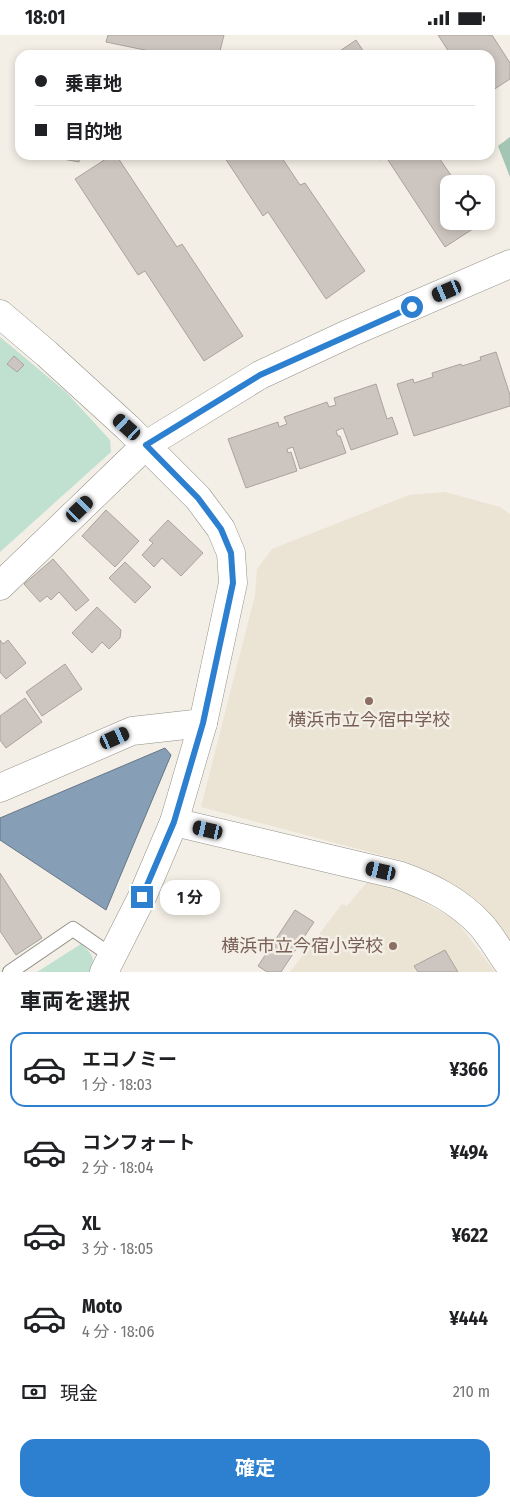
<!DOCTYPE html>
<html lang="ja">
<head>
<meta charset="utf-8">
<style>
  :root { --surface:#fff; --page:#f6f6f6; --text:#202124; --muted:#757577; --line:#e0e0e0; --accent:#2d80cf }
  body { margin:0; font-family:"Fira Sans Condensed","Noto Sans JP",sans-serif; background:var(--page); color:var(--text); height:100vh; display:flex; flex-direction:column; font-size:19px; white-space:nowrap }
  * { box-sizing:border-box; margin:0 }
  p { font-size:16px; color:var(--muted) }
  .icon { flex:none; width:28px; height:28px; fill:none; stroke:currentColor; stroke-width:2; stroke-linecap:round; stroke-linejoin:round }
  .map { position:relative; height:937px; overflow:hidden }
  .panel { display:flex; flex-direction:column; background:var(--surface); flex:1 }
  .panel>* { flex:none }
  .guide { position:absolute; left:15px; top:15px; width:480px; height:110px; border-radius:15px; box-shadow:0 2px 8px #0003; display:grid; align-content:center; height:110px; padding:0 20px; background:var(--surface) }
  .controls { position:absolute; left:440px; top:140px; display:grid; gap:10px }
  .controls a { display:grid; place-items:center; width:55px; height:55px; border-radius:10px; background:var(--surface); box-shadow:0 2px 8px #0003; font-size:25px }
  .end { position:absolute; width:22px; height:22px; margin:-11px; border:6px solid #2d80cf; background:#fff; box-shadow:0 0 0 2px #fff }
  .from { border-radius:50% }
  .bubble { position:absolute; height:35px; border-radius:15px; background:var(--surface); box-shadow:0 2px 8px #0003; font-size:16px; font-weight:700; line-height:35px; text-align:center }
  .car { position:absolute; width:15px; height:30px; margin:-15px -8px; border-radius:6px; box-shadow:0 0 4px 1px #0007; background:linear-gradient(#222 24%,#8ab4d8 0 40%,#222 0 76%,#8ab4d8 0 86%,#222 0) }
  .guide b { display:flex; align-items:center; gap:18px; height:48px; font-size:19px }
  .guide b+b { border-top:1px solid var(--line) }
  .guide i { width:12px; height:12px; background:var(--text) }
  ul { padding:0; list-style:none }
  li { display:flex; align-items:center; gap:15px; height:75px; margin:0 10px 8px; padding:0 10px; border:2px solid transparent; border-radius:15px }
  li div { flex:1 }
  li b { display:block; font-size:19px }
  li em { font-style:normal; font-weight:700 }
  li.selected { border-color:var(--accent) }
  li>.icon { width:45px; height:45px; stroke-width:1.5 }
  h2 { padding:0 20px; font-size:22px; line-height:60px }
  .pay { display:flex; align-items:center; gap:12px; height:55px; padding:0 20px; font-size:19px }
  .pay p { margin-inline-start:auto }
  .action { display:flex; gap:10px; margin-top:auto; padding:10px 20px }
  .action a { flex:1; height:58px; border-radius:15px; background:var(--accent); color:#fff; font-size:20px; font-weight:700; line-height:58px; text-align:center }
  .status { display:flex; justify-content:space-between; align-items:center; height:35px; padding:0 25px; background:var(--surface); direction:ltr }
  .status svg { height:14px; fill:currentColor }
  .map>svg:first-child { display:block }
  .built { fill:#ebe4d4 }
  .green { fill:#c0e1d0 }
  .forest { fill:#a2c5b4 }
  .water { fill:#869eb6; stroke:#667787 }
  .building { fill:#cdc5bf; stroke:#aaa39d }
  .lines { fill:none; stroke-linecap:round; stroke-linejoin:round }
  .service-casing { stroke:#928f87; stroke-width:16 }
  .minor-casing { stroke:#928f87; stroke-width:29 }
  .tertiary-casing { stroke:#928f87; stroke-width:29 }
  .service { stroke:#fff; stroke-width:14 }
  .minor { stroke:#fff; stroke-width:28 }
  .tertiary { stroke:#fff; stroke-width:28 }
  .route { stroke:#2d80cf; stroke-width:6 }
  .education-dot { fill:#8d6e63; stroke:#f3efe6; stroke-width:2 }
  .labels { text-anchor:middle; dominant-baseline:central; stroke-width:5; stroke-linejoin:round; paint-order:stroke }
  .education-label { font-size:18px; fill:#785e54; stroke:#f3efe6 }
</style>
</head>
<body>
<div class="status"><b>18:01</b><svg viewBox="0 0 49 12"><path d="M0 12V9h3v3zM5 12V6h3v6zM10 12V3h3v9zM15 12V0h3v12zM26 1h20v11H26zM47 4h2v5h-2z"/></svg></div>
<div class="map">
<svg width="510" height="937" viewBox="0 0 510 937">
  <rect width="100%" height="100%" fill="#f3efe6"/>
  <path class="built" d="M445,457L500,472L510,479V914L436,843L407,827L201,772L255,560L257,534L272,514L409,460Z
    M368,846L386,850L410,860L456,885L495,937H290L342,869L347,871Z"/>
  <path class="green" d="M0,302L66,357L110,405L111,417L0,517Z
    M81,909C92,919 97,923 89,937H37Z"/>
  <path class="forest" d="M510,102V142L498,111Z"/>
  <path class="water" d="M165,713L171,720L106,875L0,805V783Z"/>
  <path class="building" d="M108,0H224L219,20H169L106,7Z
    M438,0H492L510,28V44L490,57V20H451Z
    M356,5L366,20H334Z
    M42,120H80L79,127Z
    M112,120H116L177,212L182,209L243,301L204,326L145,236L138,240L75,144Z
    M223,120H280L300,150L305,148L365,236L326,264L268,177L263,181Z
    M377,120H437L457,149H449V186H482V188L445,212L386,122L380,125Z
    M496,317L510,360V371L414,401L397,349L413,344L414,348L433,342L432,338L461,329L462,331L481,325L480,322Z
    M14,321L24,330L17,337L7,329Z
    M376,349L387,384L392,382L398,399L351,415L343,393L336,396L338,401H340L346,418L300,434L293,412L287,414L288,418L291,417L297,436L246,453L228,404L278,387L279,392L287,389L284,382L327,367L329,372L336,370L334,363Z
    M106,475L139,506L115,532L82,501Z
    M168,485L203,518L181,541L162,523L154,532L142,520L153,508L149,505Z
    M53,524L89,565L76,576L59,557L51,565L47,561L40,567L24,549Z
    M125,527L151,552L135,568L109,543Z
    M97,572L121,595L120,603L109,614L102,607L92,618L72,598Z
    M0,605L3,609L8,605L26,628L6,644L0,637Z
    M65,629L82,654L42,681L26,657Z
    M25,663L42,687L6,713L0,705V681Z
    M0,838L42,903L16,920L0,896Z
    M295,875L314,887L281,937H267L258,931Z
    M445,915L458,937H418L414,931Z"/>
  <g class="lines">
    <defs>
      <path id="service" d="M10,937L73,894L112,921"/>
      <path id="minor" d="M0,551L146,410
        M0,753L132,696L203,688
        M174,787L398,840C429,851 458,865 481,890C492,902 500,918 510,931"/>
      <path id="tertiary" d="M0,279L47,319L127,392L198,463L221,494L231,518L233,548L203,688L174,787L142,862L104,937
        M146,410L260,340L350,298L510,229"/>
    </defs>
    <use href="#service" class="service-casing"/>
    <use href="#minor" class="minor-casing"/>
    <use href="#tertiary" class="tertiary-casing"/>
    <use href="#service" class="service"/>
    <use href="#minor" class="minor"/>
    <use href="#tertiary" class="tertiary"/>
  </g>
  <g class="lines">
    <path class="route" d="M142,862L174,787L203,688L233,548L231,518L221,494L198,463L146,410L260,340L412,272"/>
  </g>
  <g class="education-dot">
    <circle cx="369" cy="666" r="5"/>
    <circle cx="393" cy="911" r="5"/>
  </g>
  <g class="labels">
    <g class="education-label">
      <text x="369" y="685">横浜市立今宿中学校</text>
      <text x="383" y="911" text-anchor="end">横浜市立今宿小学校</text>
    </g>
  </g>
</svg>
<div class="controls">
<a><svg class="icon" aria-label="locate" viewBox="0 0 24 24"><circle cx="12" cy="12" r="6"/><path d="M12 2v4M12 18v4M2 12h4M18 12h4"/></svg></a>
</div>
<i class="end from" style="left:412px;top:272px"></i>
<i class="end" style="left:142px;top:862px"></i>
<div class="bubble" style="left:160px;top:845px;width:60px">1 分</div>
<i class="car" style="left:447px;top:256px;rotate:247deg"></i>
<i class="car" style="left:127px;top:392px;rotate:312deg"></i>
<i class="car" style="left:80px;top:474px;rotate:46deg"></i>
<i class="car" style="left:115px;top:703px;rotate:66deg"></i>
<i class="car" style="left:208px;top:795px;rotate:283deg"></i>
<i class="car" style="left:381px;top:836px;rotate:283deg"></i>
<div class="guide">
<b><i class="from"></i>乗車地</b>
<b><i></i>目的地</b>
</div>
</div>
<section class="panel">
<h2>車両を選択</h2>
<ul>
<li class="selected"><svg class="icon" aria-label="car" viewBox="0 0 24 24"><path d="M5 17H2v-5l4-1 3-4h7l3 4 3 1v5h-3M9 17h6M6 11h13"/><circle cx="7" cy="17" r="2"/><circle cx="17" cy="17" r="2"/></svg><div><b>エコノミー</b><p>1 分 · 18:03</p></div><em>¥366</em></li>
<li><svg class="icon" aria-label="car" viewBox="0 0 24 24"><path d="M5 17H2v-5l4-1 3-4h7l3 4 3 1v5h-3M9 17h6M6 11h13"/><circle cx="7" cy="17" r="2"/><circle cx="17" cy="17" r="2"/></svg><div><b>コンフォート</b><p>2 分 · 18:04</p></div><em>¥494</em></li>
<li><svg class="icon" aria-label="car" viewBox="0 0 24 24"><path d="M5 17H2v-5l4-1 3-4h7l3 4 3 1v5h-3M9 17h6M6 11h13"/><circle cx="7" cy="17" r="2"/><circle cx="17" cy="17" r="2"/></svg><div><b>XL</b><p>3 分 · 18:05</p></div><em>¥622</em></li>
<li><svg class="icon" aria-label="car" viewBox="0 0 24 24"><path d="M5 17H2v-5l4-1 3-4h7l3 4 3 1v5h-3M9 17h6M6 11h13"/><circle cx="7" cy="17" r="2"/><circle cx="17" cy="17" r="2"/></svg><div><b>Moto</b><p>4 分 · 18:06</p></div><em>¥444</em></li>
</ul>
<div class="pay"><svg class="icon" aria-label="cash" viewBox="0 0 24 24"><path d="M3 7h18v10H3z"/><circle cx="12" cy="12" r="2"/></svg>現金<p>210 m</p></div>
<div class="action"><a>確定</a></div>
</section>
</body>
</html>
